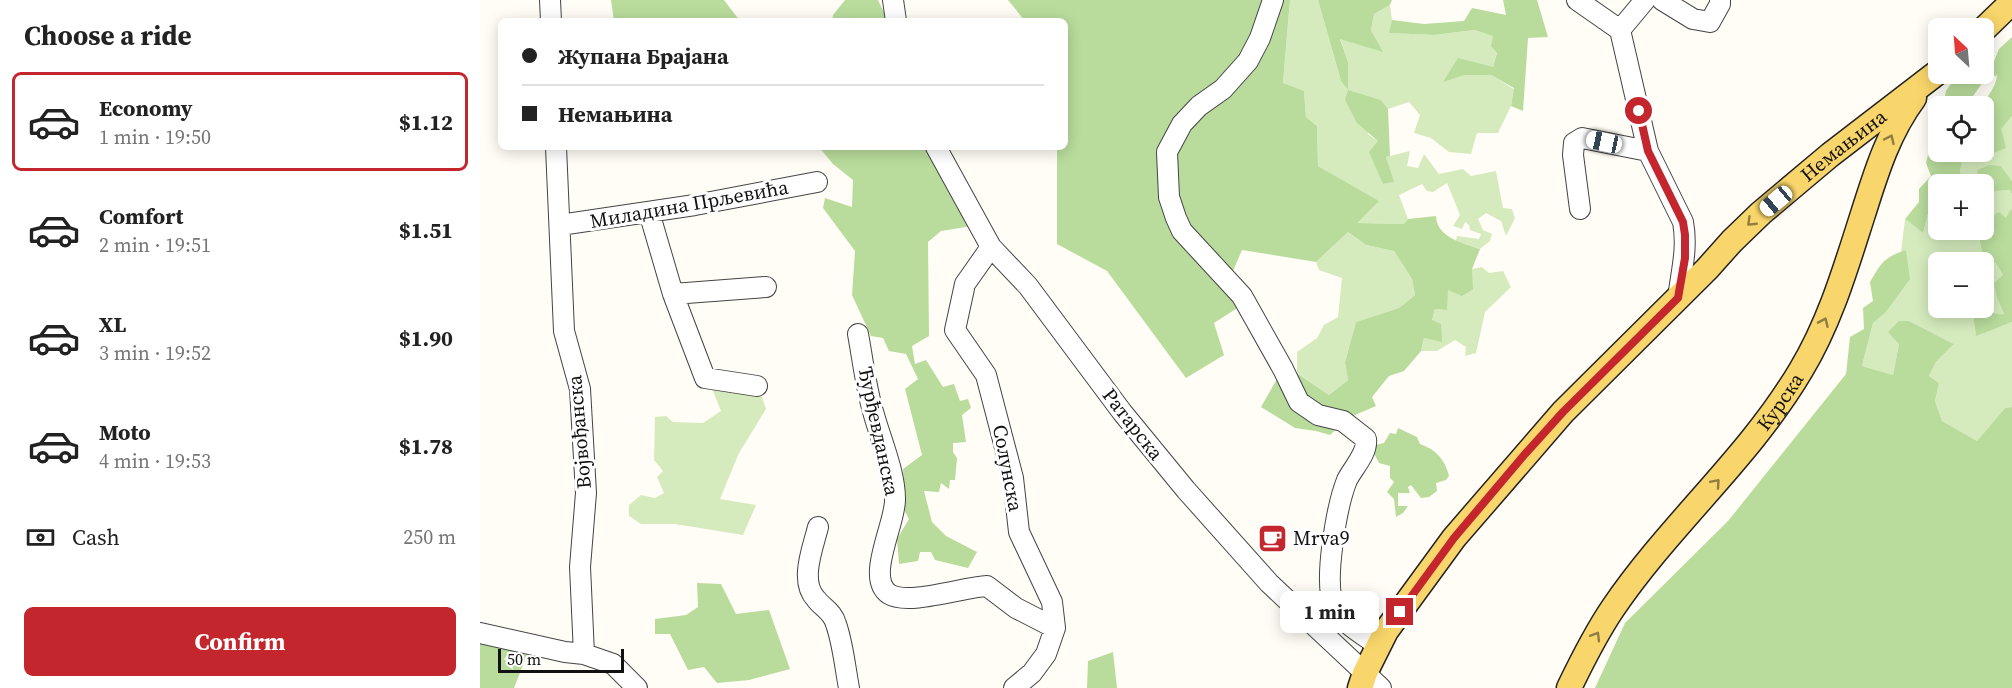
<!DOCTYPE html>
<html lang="en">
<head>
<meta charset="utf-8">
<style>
  :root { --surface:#fff; --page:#f6f6f6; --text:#222; --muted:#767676; --line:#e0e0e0; --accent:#c4262e }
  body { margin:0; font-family:"Source Serif 4",serif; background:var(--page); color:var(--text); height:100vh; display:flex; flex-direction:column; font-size:22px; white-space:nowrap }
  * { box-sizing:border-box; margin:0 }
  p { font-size:20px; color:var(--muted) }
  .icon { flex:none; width:33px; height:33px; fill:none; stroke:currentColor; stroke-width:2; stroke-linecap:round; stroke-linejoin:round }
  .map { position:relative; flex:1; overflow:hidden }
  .panel { display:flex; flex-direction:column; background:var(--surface); width:480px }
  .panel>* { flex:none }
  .banner { position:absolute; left:18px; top:18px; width:570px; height:132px; border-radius:9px; box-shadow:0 3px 15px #0003; display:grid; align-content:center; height:132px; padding:0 24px; background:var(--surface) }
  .needle { width:39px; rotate:334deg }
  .controls { position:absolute; left:1448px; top:18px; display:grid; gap:12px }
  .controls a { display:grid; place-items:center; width:66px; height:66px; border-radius:9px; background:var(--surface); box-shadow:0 3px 15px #0003; font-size:30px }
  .scale { position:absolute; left:18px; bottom:15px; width:126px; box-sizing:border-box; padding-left:6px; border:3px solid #111; border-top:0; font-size:16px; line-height:21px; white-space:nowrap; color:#111; -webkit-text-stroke:4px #fff; paint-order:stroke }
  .end { position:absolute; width:27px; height:27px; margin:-14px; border:8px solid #c4262e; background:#fff; box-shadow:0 0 0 3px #fff }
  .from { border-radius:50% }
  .bubble { position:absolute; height:42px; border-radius:9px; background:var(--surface); box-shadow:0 3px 15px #0003; font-size:20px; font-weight:700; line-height:42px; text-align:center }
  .car { position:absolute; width:18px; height:36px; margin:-18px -9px; border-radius:8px; box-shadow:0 0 4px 2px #0007; background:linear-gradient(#fff 24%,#345 0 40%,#fff 0 76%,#345 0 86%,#fff 0) }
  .banner b { display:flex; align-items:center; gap:21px; height:57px; font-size:22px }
  .banner b+b { border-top:2px solid var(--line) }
  .banner i { width:15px; height:15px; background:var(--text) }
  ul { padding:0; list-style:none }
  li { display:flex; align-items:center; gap:18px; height:99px; margin:0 12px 9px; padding:0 12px; border:3px solid transparent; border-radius:9px }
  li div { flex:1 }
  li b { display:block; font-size:22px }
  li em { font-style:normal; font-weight:700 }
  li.on { border-color:var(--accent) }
  li>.icon { width:54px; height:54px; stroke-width:1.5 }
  h2 { padding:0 24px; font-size:27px; line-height:72px }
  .pay { display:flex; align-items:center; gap:15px; height:66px; padding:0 24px; font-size:22px }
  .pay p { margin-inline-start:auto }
  .primary-button { display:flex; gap:12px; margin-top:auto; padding:12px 24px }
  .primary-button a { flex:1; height:69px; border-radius:9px; background:var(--accent); color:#fff; font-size:24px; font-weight:700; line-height:69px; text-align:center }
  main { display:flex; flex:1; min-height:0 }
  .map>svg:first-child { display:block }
  .green { fill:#d5ebbd }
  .forest { fill:#b9dc9c }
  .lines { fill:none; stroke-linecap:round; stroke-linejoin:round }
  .minor-casing { stroke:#444; stroke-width:22 }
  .major-casing { stroke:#222; stroke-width:27 }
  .minor { stroke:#fff; stroke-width:20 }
  .major { stroke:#f9d66b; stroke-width:24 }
  .oneway { stroke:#917d42 }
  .route { stroke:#c4262e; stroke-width:8 }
  .labels { text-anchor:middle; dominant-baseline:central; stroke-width:6; stroke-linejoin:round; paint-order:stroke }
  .street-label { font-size:20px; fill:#111; stroke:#fff }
  .poi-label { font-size:20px; fill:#111; stroke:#fff; text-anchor:start }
</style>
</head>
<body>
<main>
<section class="panel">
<h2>Choose a ride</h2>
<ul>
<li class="on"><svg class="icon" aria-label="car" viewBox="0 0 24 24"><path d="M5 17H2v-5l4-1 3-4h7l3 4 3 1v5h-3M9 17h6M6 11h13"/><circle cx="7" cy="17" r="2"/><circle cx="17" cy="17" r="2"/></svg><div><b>Economy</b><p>1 min · 19:50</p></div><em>$1.12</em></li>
<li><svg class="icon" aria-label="car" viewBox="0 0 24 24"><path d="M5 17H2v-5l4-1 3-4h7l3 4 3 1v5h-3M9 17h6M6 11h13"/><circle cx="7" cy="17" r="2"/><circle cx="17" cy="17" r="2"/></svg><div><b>Comfort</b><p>2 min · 19:51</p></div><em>$1.51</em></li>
<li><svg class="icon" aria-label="car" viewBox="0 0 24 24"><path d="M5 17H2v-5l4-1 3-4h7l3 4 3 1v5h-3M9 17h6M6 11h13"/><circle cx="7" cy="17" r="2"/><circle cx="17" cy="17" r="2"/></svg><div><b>XL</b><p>3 min · 19:52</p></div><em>$1.90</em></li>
<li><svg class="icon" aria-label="car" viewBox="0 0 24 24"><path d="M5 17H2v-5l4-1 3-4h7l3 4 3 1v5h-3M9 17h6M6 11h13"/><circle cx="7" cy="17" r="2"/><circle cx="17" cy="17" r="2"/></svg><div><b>Moto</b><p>4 min · 19:53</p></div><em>$1.78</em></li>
</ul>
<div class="pay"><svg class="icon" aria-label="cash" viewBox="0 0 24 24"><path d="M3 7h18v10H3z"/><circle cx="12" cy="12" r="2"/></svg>Cash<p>250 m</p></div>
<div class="primary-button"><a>Confirm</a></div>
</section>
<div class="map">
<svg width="1532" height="688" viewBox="0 0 1532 688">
  <rect width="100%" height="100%" fill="#fffdf5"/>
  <path class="green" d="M810,0H838L861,81L867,89L868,62L860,38L902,51L891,30L894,14L910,5L912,20L910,33L954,35L995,30L1014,36L1017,52L1013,67L963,81L984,75H1011L1034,89L1031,106L1018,133H997L991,154L969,152L951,138L934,133L940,115L929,102L908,109L901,100L886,96L888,134L898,141L903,184L913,182L906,157L930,151L927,166L938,168L944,154L959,174L983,169L991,176L1016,171L1023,208L1032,209L1035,218L1026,236L1021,221L1006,213L998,219L1003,230L1012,234L1010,241L1000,249L976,241L977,236L999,239L1001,234L990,230L989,225L985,222L982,229L973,226L980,215L967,183L953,192L947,191L942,184L919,195L928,219L924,224L876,223L898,201L838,166L837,126L826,117L824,91L803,84Z
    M1532,116V181L1521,166L1497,170L1498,184H1483L1480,170L1485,152H1503V149L1506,156L1520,129Z
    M1530,190L1532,195V209L1530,210L1526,219L1510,218V197L1516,191Z
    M1458,206V230H1498L1502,253L1516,263L1523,275L1517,298L1524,314L1516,315L1499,308H1503V262H1458V308H1492L1496,335L1532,322V407L1525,408L1497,441L1462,421L1455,401L1459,383L1449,376L1456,362L1474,344L1429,321L1419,344L1413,375L1382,366L1393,323L1405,313L1426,250L1421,252L1425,219L1443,233L1449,210Z
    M868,232L886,245L914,251L932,279L935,295L919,308L876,322L865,362L868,380L849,395L817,373V352L837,338L844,325L858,317L862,278L839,270L836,262Z
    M1002,267L1009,273L1023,271L1031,287L1005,312L996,353L985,356L986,347L975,340L957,351H941L944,338L961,341L952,320L955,309L967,310V290L992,269Z
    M230,384L280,391L286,409L259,453L240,499L276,505L263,535L195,524H161L149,516V505L161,495L175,498L184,493L177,477L183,471L174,460L175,417L186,416L193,422L223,423L241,411Z"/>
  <path class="forest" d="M131,0H244L260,21H134Z
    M365,0H398L408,21H352L353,15Z
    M528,0H810L803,83L824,91L826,117L837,126L838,166L899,201L877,223L924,224L928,219L956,216C957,238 983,243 1000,249L992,269L993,289L982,296L968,290L967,310L955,309L952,320L961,324L962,342L944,338L941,351L924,371L909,376L892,397L896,406L868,418L850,435L836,431L815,428L781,407L805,365L849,395L868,380L865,362L876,322L919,308L935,295L932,279L914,251L886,245L868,232L836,262L762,250L745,290L759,307L734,323L744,355L706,378L627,271L577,244V147H585V21H545Z
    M838,0H912L910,5L894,14L891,30L903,52L860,39L868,62V90L901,100L908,109L910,156L906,157L914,182L903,184L889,152L898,141L877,123L865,100L868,90L861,81Z
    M1023,0H1057L1068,37L1048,38L1043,111L1031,106L1034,88L1011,75H984L963,82L978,58L1013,67L1017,53L1011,46L1013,36L995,30L954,35L909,33L912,20L944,24L984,21L992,8L1026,15Z
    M1532,37V116L1521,129L1526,148L1506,156C1502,147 1500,114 1504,105C1508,93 1516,88 1517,75L1503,82L1486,106H1463L1466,91L1475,78L1472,74H1503V65L1506,68L1513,64L1519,49Z
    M1450,146H1458V152H1485L1480,170L1483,184H1458V206L1449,210L1443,233L1425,219L1439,202V189L1451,176L1446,163Z
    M339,147H460L492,226L461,231L448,242L449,336L432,346L435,364L446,360L463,387L474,384L480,401L488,399L491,408L482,415L486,442L473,443V452L477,458L475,480H470L469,489L461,483L459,492L444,491L452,522L466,536L497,552L488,568L455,560L451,552H440L438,561L419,564L417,539L429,519L425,512L423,469L442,455L425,389L438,379L426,354L409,351L403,338L391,336L372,295L375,251L343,208L345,198L372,207L373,180L353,164Z
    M1510,165L1521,166L1532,181V195L1530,190L1516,191L1510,197V217L1519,212L1526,218L1530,210L1532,209V322L1496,336L1492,308C1504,307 1512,316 1524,314L1517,298L1514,283L1523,275L1516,263L1502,253L1498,230H1503V184H1498L1497,170Z
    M1426,250L1430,279L1405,313L1393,323L1382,366L1413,375L1419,344L1408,332L1419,321H1429L1474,344L1456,362L1449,376L1459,383L1455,401L1462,421L1497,441L1525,408L1532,407V688H1115L1145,623L1248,521L1366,374L1370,337L1384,329L1383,308L1393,301L1390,282C1401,263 1404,257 1426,250Z
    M918,428L937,437L940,444C957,450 965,460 969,476L966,480L956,483L957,491L949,497L941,498L931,485L928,487L930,493H918V506H928L923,513L916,517L914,499L907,492L914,482L910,478V466L899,463L890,446L904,443L910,433L916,434Z
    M217,583L241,584L256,614L289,610L310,669L269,680L237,683L224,667L208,670L190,634H175V619L206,615L218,607Z
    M0,637L47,655L34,688H0Z
    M633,652L637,688H607L608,661Z"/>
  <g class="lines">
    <defs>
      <path id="minor" d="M70,0L71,21
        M413,0L416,21
        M793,0L780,38L768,61L743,89L719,106L702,124L687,152L689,197L696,218L702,231L762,296L803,369L819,402L838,415L863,421L886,439C888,453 873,468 867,480C857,505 843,582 854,606C862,624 884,635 899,646
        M1097,0L1140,30L1168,151L1203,222C1208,249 1201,272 1198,299
        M1182,0L1213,19L1230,22L1240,4V0
        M1140,30L1165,0
        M76,147L84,331L100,389L106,493L100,567L104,654
        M456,147L511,247L548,286L642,412L706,490L789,583L901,688
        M1100,209L1093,155L1094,143L1102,138L1168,151
        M169,212L193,294L225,378L277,386
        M80,225L215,205L337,182
        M511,247L485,284L475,330L506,375L533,478L539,532L572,602L575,628L566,654L552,673L534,688
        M193,294L286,287
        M378,334C383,361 386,389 394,415C401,440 415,472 415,499C416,523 385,578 409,594C428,606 484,587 507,586L536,608L575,628
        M338,527C333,548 319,581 336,599C343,608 353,612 356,624C363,644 365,667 369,688
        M0,633L85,652L104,654L133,664L157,688"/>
      <g id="major">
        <path d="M1503,30L1532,2"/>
        <path id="s1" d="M880,688L885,673L906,631L974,538L1083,412L1227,269L1252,241L1281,213L1350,155L1458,72"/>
        <path id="s2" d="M1089,688C1102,661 1116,633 1133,608C1190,524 1269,458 1321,370C1350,322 1366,267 1383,214C1396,173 1408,133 1434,98"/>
      </g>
    </defs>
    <use href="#minor" class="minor-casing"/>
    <use href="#major" class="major-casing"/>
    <use href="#minor" class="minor"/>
    <use href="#major" class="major"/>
  </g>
  <defs><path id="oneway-chevron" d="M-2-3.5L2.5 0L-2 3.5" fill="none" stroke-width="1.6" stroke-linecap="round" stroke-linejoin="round" transform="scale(1.5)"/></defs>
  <g class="oneway">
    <use href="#oneway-chevron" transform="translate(1410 139) rotate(-65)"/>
    <use href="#oneway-chevron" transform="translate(1271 222) rotate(136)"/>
    <use href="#oneway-chevron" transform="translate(1344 322) rotate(-66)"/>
    <use href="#oneway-chevron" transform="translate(1236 483) rotate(-49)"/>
    <use href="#oneway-chevron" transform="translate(1116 636) rotate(-59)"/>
  </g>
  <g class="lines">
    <path class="route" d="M920,612L974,538L1045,454L1083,412L1198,298L1205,258V235L1203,222L1168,151L1159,111"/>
  </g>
  <defs>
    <symbol id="cafe-square" viewBox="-11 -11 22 22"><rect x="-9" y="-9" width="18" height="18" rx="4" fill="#c4262e" stroke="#fff"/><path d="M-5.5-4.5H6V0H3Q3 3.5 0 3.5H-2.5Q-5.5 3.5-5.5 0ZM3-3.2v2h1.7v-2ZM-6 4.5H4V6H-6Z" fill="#fff"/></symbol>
  </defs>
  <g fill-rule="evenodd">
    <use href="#cafe-square" x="776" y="522" width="33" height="33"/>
  </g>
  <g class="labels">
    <g class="street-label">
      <text stroke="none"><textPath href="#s1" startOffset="732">Немањина</textPath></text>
      <text transform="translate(209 204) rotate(-10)">Миладина Прљевића</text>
      <text stroke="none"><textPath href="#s2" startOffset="357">Курска</textPath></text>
      <text transform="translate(653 424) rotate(52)">Ратарска</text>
      <text transform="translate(399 431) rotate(78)">Ђурђевданска</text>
      <text transform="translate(99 432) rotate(-95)">Војвођанска</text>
      <text transform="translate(528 468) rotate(79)">Солунска</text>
    </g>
    <g class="poi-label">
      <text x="813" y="538">Mrva9</text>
    </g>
  </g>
</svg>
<div class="controls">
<a><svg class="needle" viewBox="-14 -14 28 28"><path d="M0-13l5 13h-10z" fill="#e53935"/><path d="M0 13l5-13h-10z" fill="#767676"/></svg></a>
<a><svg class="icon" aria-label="locate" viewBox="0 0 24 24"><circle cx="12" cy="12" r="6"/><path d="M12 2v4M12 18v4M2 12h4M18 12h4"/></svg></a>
<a>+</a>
<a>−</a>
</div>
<div class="scale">50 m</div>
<i class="end from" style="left:1159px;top:111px"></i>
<i class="end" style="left:920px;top:612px"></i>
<div class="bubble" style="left:800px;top:591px;width:99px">1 min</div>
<i class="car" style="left:1124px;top:142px;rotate:282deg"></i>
<i class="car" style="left:1296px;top:201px;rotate:230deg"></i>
<div class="banner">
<b><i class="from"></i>Жупана Брајана</b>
<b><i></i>Немањина</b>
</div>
</div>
</main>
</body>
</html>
